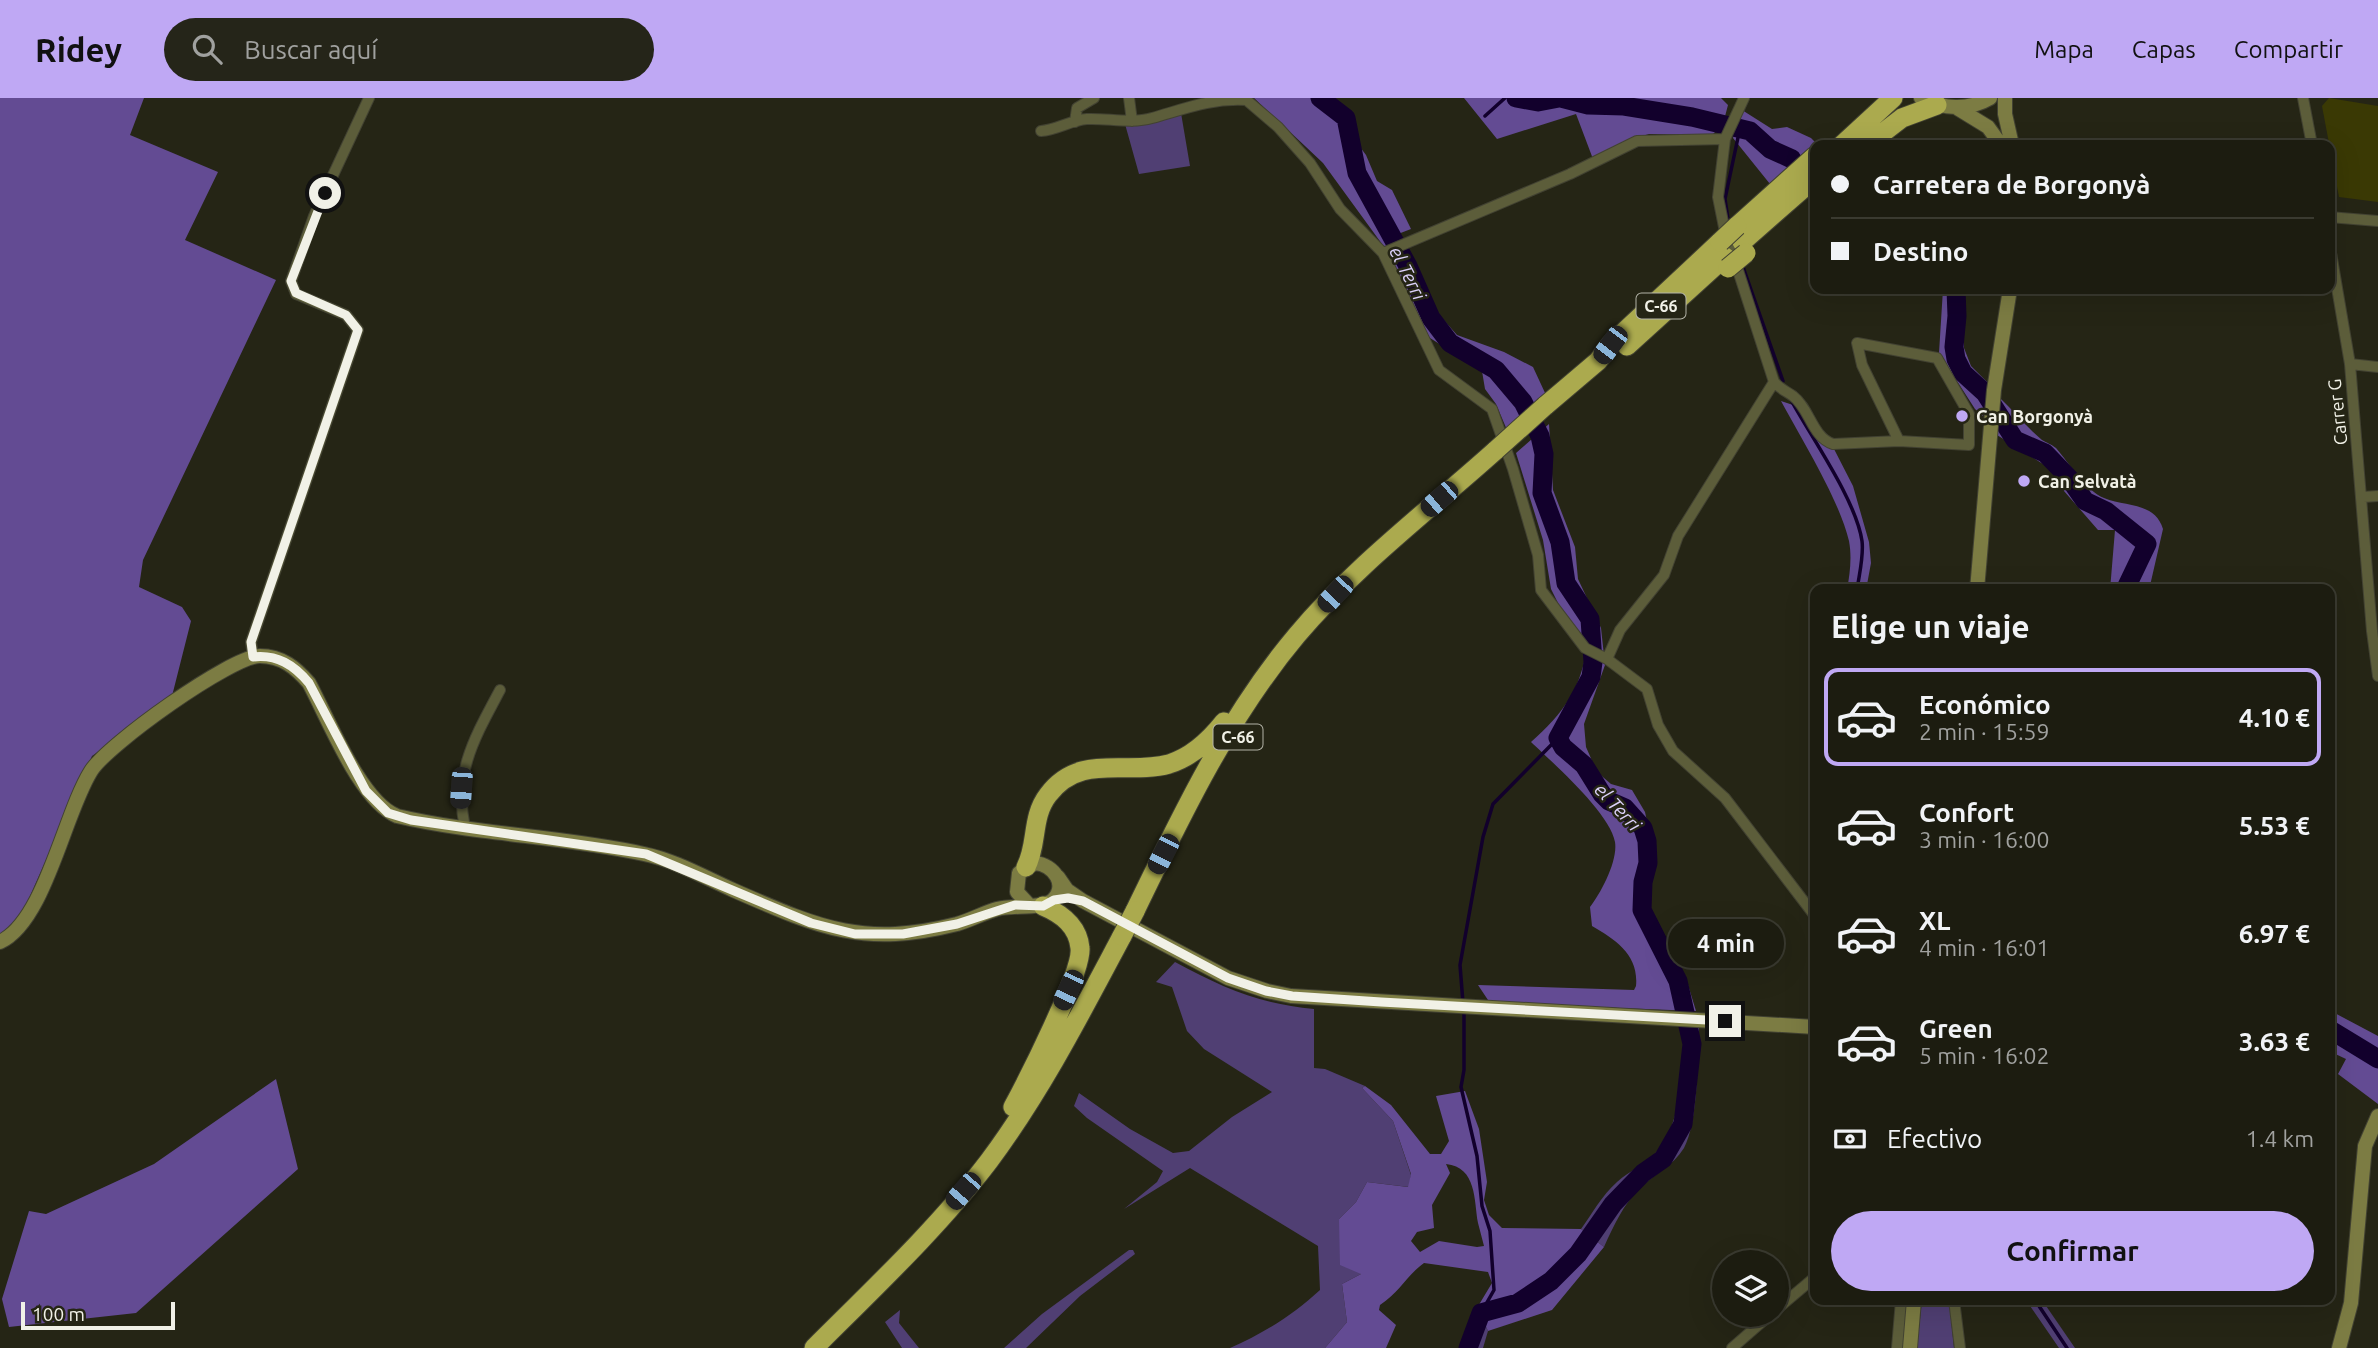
<!DOCTYPE html>
<html lang="es">
<head>
<meta charset="utf-8">
<style>
  :root { --surface:#1c1c10; --page:#252519; --text:#f1f3f6; --muted:#a0a19f; --line:#3a3a30; --accent:#bfa8f4 }
  body { margin:0; font-family:Ubuntu,sans-serif; background:var(--page); color:var(--text); height:100vh; display:flex; flex-direction:column; font-size:26px; white-space:nowrap }
  * { box-sizing:border-box; margin:0 }
  p { font-size:23px; color:var(--muted) }
  .icon { flex:none; width:38px; height:38px; fill:none; stroke:currentColor; stroke-width:2; stroke-linecap:round; stroke-linejoin:round }
  .map { position:relative; flex:1; overflow:hidden }
  .drawer { position:absolute; left:1810px; top:486px; width:525px; height:721px; display:flex; flex-direction:column; background:var(--surface); border-radius:14px; box-shadow:0 7px 28px #0002,0 0 0 2px var(--line) }
  .drawer>* { flex:none }
  .top-card { position:absolute; left:1810px; top:42px; width:525px; height:154px; border-radius:14px; box-shadow:0 7px 28px #0002,0 0 0 2px var(--line); display:grid; align-content:center; height:154px; padding:0 21px; background:var(--surface) }
  .buttons { position:absolute; left:1712px; top:1152px; display:grid; gap:14px }
  .buttons a { display:grid; place-items:center; width:77px; height:77px; border-radius:50%; background:var(--surface); box-shadow:0 7px 28px #0002,0 0 0 2px var(--line); font-size:35px }
  .scale { position:absolute; left:21px; bottom:18px; width:154px; box-sizing:border-box; padding-left:7px; border:4px solid #f1f1e7; border-top:0; font-size:19px; line-height:24px; white-space:nowrap; color:#f1f1e7; -webkit-text-stroke:5px #252515; paint-order:stroke }
  .end { position:absolute; width:32px; height:32px; margin:-16px; border:9px solid #f1f1e7; background:#111; box-shadow:0 0 0 4px #111 }
  .from { border-radius:50% }
  .bubble { position:absolute; height:49px; border-radius:24px; background:var(--surface); box-shadow:0 7px 28px #0002,0 0 0 2px var(--line); font-size:23px; font-weight:600; line-height:49px; text-align:center }
  .car { position:absolute; width:21px; height:42px; margin:-21px -10px; border-radius:9px; box-shadow:0 0 5px 2px #0007; background:linear-gradient(#222 24%,#8ab4d8 0 40%,#222 0 76%,#8ab4d8 0 86%,#222 0) }
  .top-card b { display:flex; align-items:center; gap:24px; height:66px; font-size:26px }
  .top-card b+b { border-top:2px solid var(--line) }
  .top-card i { width:18px; height:18px; background:var(--text) }
  ul { padding:0; list-style:none }
  li { display:flex; align-items:center; gap:21px; height:98px; margin:0 14px 10px; padding:0 7px; border:4px solid transparent; border-radius:14px }
  li div { flex:1 }
  li b { display:block; font-size:26px }
  li em { font-style:normal; font-weight:600 }
  li.selected { border-color:var(--accent) }
  li>.icon { width:63px; height:63px; stroke-width:1.5 }
  h2 { padding:0 21px; font-size:32px; line-height:84px }
  .pay { display:flex; align-items:center; gap:18px; height:77px; padding:0 21px; font-size:26px }
  .pay p { margin-inline-start:auto }
  .action { display:flex; gap:14px; margin-top:auto; padding:14px 21px }
  .action a { flex:1; height:80px; border-radius:42px; background:var(--accent); color:#111; font-size:28px; font-weight:600; line-height:80px; text-align:center }
  header { display:flex; align-items:center; gap:42px; box-sizing:border-box; height:98px; padding:0 35px; background:var(--accent); color:#111 }
  header strong { font-size:33px }
  nav { display:flex; gap:38px; margin-inline-start:auto; font-size:24px }
  .search { width:490px; height:63px; background:var(--page); display:flex; align-items:center; gap:18px; box-sizing:border-box; padding:0 24px; border-radius:38px; color:var(--muted); font-size:26px }
  .map>svg:first-child { display:block }
  .green { fill:#503f73 }
  .forest { fill:#634b93; fill-rule:evenodd }
  .lines { fill:none; stroke-linecap:round; stroke-linejoin:round }
  .stream { stroke:#12002c; stroke-width:3.5 }
  .river { stroke:#12002c; stroke-width:19 }
  .building { fill:#3a3904 }
  .street-casing { stroke:#424232; stroke-width:12 }
  .secondary-casing { stroke:#424232; stroke-width:16 }
  .highway-casing { stroke:#424232; stroke-width:21 }
  .street { stroke:#5c5d3a; stroke-width:10 }
  .secondary { stroke:#7c7c43; stroke-width:14 }
  .highway { stroke:#abaa4e; stroke-width:19 }
  .highway-bridge-casing { stroke:#424232; stroke-width:21; stroke-linecap:butt }
  .highway-bridge { stroke:#abaa4e; stroke-width:19 }
  .route { stroke:#f1f1e7; stroke-width:9 }
  .poi-dot { fill:#bfa8f4; stroke:#252515; stroke-width:2.5 }
  .labels { text-anchor:middle; dominant-baseline:central; stroke-width:5; stroke-linejoin:round; paint-order:stroke }
  .shield { fill:#252515; stroke:#b4b4a8; stroke-width:2 }
  .shield-label { font-size:16px; font-weight:bold; fill:#f1f1e7 }
  .street-label { font-size:18px; fill:#f1f1e7; stroke:#252515 }
  .poi-label { font-size:18px; font-weight:bold; fill:#f1f1e7; stroke:#252515; text-anchor:start }
  .water-label { font-size:19px; font-style:italic; fill:#dcd1fa; stroke:#252515 }
</style>
</head>
<body>
<header>
<strong>Ridey</strong>
<div class="search"><svg class="icon" aria-label="search" viewBox="0 0 24 24"><circle cx="10" cy="10" r="6"/><path d="M15 15l6 6"/></svg>Buscar aquí</div>
<nav><a>Mapa</a><a>Capas</a><a>Compartir</a></nav>
</header>
<div class="map">
<svg width="2378" height="1250" viewBox="0 0 2378 1250">
  <rect width="100%" height="100%" fill="#252515"/>
  <path class="green" d="M1181,15L1190,68L1139,76L1125,26L1142,27Z
    M1175,864C1223,890 1260,906 1314,911V970L1325,971L1365,988L1362,990L1393,1023L1411,1077L1409,1089L1367,1084L1356,1104L1339,1121L1361,1176L1342,1186L1347,1224L1325,1250H1230C1264,1235 1293,1217 1320,1192L1318,1148L1190,1070L1124,1111L1157,1084L1163,1073L1087,1020L1074,1008L1079,995L1130,1031L1173,1055L1189,1053L1232,1019L1272,994L1204,951L1187,933L1172,889L1156,884Z
    M1685,927L1699,928C1698,958 1698,1025 1684,1050C1673,1068 1654,1076 1640,1090C1623,1107 1614,1127 1604,1149L1581,1131C1592,1116 1602,1097 1617,1084C1630,1072 1647,1067 1659,1051C1685,1016 1681,969 1685,927Z
    M1129,1152H1133L1135,1156L1080,1198L1026,1250H1004L1042,1216Z
    M1922,1202H1949L1954,1250H1917Z
    M2026,1202H2042L2075,1250H2059Z
    M1477,1210L1488,1233L1483,1250H1462Z
    M900,1212L899,1225L919,1250H902L885,1224Z"/>
  <path class="forest" d="M0,0H144L130,37L218,74L185,142L276,182L143,462L139,489L182,509L191,523L171,602L92,658L19,823L0,841Z
    M1254,0H1323L1347,21L1354,41L1366,57L1377,83L1392,92L1411,131L1398,136L1427,203L1457,237L1504,254L1533,269L1546,297L1507,332L1496,306L1485,291L1482,273L1430,240L1420,229L1390,157L1323,65Z
    M1464,0H1721L1728,7L1723,26L1712,37L1649,36L1635,40L1593,61L1576,16L1497,41Z
    M1742,12L1772,31L1787,29L1811,40L1816,45L1770,86L1733,40Z
    M1943,191H1963L1964,250L1971,268L1987,284L1983,318L1975,311L1939,255Z
    M2000,300C2014,313 2027,330 2042,342C2047,345 2051,346 2056,350C2069,365 2086,393 2104,400C2126,409 2155,404 2163,431L2149,492H2110L2115,432H2098L2064,393L2062,382L2054,373L1997,337Z
    M1781,303L1799,309L1822,345L1834,351L1853,388L1869,444L1871,465L1866,492H1847C1850,475 1852,459 1849,443C1839,401 1802,342 1781,303Z
    M1549,326L1553,392L1575,449L1578,481L1601,530L1605,567L1584,626L1586,649L1597,674L1611,686L1632,692L1645,714L1656,766L1646,804L1647,811L1657,839L1685,877L1696,913L1490,905L1478,887L1634,892L1636,888C1639,857 1616,842 1592,828L1590,809C1601,795 1618,763 1615,744C1610,715 1553,665 1531,644C1563,616 1582,590 1587,547L1561,511L1551,491L1543,442L1516,355Z
    M2329,912L2378,938V1006L2338,976L2346,961L2329,953Z
    M276,981L298,1071L136,1215L9,1229L2,1201L29,1113L46,1116L154,1066Z
    M1365,988L1391,1007L1430,1056H1441L1449,1043L1436,998L1465,993L1479,1031L1487,1084L1484,1102L1489,1117L1502,1130L1581,1131L1604,1149L1552,1212L1488,1233L1477,1210L1492,1185L1488,1174L1424,1165C1405,1179 1400,1194 1380,1207L1379,1212L1396,1227L1386,1250H1325L1347,1224L1342,1186L1361,1176L1340,1167L1339,1121L1356,1104L1367,1084L1408,1089L1411,1076L1393,1023L1362,990ZM1446,1066C1477,1069 1474,1103 1478,1125C1480,1133 1482,1140 1484,1148L1477,1149L1439,1143L1420,1154L1411,1143L1417,1134L1434,1130L1432,1107L1450,1075Z"/>
  <g class="lines">
    <path class="stream" d="M1485,18L1505,0
      M1364,98L1367,93
      M1728,121L1725,101L1740,30
      M1742,166L1783,283
      M1791,302C1811,339 1856,402 1862,443C1864,458 1859,477 1857,492
      M1463,905L1460,867L1483,739L1493,706L1558,640
      M1464,913V972L1461,989L1477,1058L1482,1108L1490,1133L1494,1192L1481,1215
      M2035,1202L2067,1250"/>
    <path class="river" d="M1320,0L1346,20L1357,75L1408,168L1431,220L1450,245L1496,272L1523,304L1540,338L1544,356L1542,395L1560,444L1566,485L1590,521L1593,564L1591,579L1558,640L1563,649L1584,667L1602,696L1609,703L1625,710L1643,730L1647,743L1648,765L1643,784L1642,812L1678,883L1692,946L1683,1026L1663,1061L1643,1075L1613,1106L1578,1156L1551,1183L1518,1205L1481,1215L1468,1250
      M1516,0L1538,4L1559,0
      M1561,0L1588,7L1624,8L1692,19L1750,33L1770,51L1792,61
      M1956,191L1957,218L1954,249L1956,261L1963,275L1985,295L2015,342L2045,355L2069,380L2085,403L2106,413L2147,446L2125,492
      M2329,931L2378,961"/>
  </g>
  <path class="building" d="M2329,0L2378,8V104L2339,99L2322,8Z"/>
  <g class="lines">
    <defs>
      <path id="street" d="M1129,0L1132,23
        M1244,0L1278,29L1310,65L1340,111L1383,155L1439,272L1492,311L1513,371L1538,457L1541,492L1585,550L1607,561L1647,591L1658,627L1673,653L1725,700L1815,818
        M1744,0L1725,41L1718,99L1724,129L1774,284C1780,291 1786,293 1793,298C1810,311 1812,339 1833,346L1899,343L1969,347V316L1937,260L1857,245L1862,267L1899,343
        M2303,0L2312,47
        M1075,24L1077,10L1094,0
        M1041,33C1057,32 1071,22 1087,21C1108,20 1131,26 1152,20C1184,11 1211,0 1246,2
        M2329,119L2378,123
        M2329,143L2350,266L2372,533L2378,578
        M1383,155L1570,76L1637,43L1725,41
        M2350,266L2378,269
        M2363,399L2378,398
        M253,559L251,544L358,232L346,217L296,196L291,183L314,118L369,0
        M1607,561L1620,532L1664,477L1678,438L1774,284
        M465,730C453,675 475,639 500,592
        M1954,1202L1960,1250
        M1776,1212L1815,1179
        M1732,1250L1771,1216
        M1897,1250L1901,1202"/>
      <path id="secondary" d="M1921,0C1943,11 1968,13 1990,0
        M2005,0V16L2012,47
        M1957,10L1988,29L2001,47
        M1977,492L1994,292L2010,191
        M1058,779L1067,792L1083,803L1228,880L1267,893L1291,898L1815,929
        M0,844C45,823 64,716 91,673C107,647 231,558 260,558C282,558 296,570 309,585C329,622 360,703 397,718C478,737 563,738 644,756C674,762 704,779 733,792C818,829 862,850 957,826C971,822 983,815 997,811C1012,807 1044,811 1053,802C1068,787 1054,767 1035,765L1019,775L1017,794L1030,808
        M1910,1250L1914,1202
        M2339,1250L2351,1205L2365,1048L2378,1018"/>
      <path id="highway" d="M1842,47L1893,0
        M1867,47L1902,20L1937,7
        M1737,128L1815,58
        M1742,144L1815,80
        M1627,248L1725,159
        M1545,308L1598,263L1610,247L1720,144
        M1026,769C1038,746 1031,719 1048,697C1080,654 1126,678 1169,666C1192,659 1209,643 1224,624
        M1135,813C1181,718 1228,619 1297,537C1355,468 1428,413 1496,352
        M1013,1009C1027,983 1083,873 1080,850C1078,828 1062,816 1043,808
        M814,1250C874,1190 938,1130 989,1063C1041,993 1081,915 1122,838"/>
    </defs>
    <use href="#street" class="street-casing"/>
    <use href="#secondary" class="secondary-casing"/>
    <use href="#highway" class="highway-casing"/>
    <use href="#street" class="street"/>
    <use href="#secondary" class="secondary"/>
    <use href="#highway" class="highway"/>
    <defs>
      <path id="highway-bridge" d="M1720,144L1737,128
        M1728,170L1746,155
        M1496,352L1545,308
        M1122,838L1135,813"/>
    </defs>
    <use href="#highway-bridge" class="highway-bridge-casing"/>
    <use href="#highway-bridge" class="highway-bridge"/>
  </g>
  <g class="lines">
    <path class="route" d="M325,95L291,183L296,195L346,217L358,232L251,544L253,559C277,556 294,567 309,585L366,693L388,715L411,722L646,756L811,825L855,836H903L957,826L1015,807L1043,808L1054,802L1068,800L1083,803L1228,880L1266,893L1292,898L1381,904L1725,923"/>
  </g>
  <g class="poi-dot">
    <circle cx="1962" cy="318" r="7"/>
    <circle cx="2024" cy="383" r="7"/>
  </g>
  <g class="labels">
    <g class="shield">
      <rect x="1636.5" y="195.5" width="49" height="25" rx="5"/>
      <rect x="1213.5" y="626.5" width="49" height="25" rx="5"/>
    </g>
    <g class="shield-label">
      <text x="1661" y="208">C-66</text>
      <text x="1238" y="639">C-66</text>
    </g>
    <g class="street-label">
      <text transform="translate(2337 314) rotate(-96)">Carrer G</text>
    </g>
    <g class="poi-label">
      <text x="1976" y="318">Can Borgonyà</text>
      <text x="2038" y="383">Can Selvatà</text>
    </g>
    <g class="water-label">
      <text transform="translate(1408 175) rotate(63)">el Terri</text>
      <text transform="translate(1618 709) rotate(47)">el Terri</text>
    </g>
  </g>
</svg>
<div class="buttons">
<a><svg class="icon" aria-label="layers" viewBox="0 0 24 24"><path d="M12 4l9 5-9 5-9-5zM3 14l9 5 9-5"/></svg></a>
</div>
<div class="scale">100 m</div>
<i class="end from" style="left:325px;top:95px"></i>
<i class="end" style="left:1725px;top:923px"></i>
<div class="bubble" style="left:1668px;top:821px;width:116px">4 min</div>
<i class="car" style="left:1610px;top:247px;rotate:217deg"></i>
<i class="car" style="left:1439px;top:401px;rotate:229deg"></i>
<i class="car" style="left:1335px;top:496px;rotate:223deg"></i>
<i class="car" style="left:461px;top:690px;rotate:184deg"></i>
<i class="car" style="left:1163px;top:756px;rotate:207deg"></i>
<i class="car" style="left:1068px;top:892px;rotate:205deg"></i>
<i class="car" style="left:963px;top:1093px;rotate:221deg"></i>
<div class="top-card">
<b><i class="from"></i>Carretera de Borgonyà</b>
<b><i></i>Destino</b>
</div>
<section class="drawer">
<h2>Elige un viaje</h2>
<ul>
<li class="selected"><svg class="icon" aria-label="car" viewBox="0 0 24 24"><path d="M5 17H2v-5l4-1 3-4h7l3 4 3 1v5h-3M9 17h6M6 11h13"/><circle cx="7" cy="17" r="2"/><circle cx="17" cy="17" r="2"/></svg><div><b>Económico</b><p>2 min · 15:59</p></div><em>4.10 €</em></li>
<li><svg class="icon" aria-label="car" viewBox="0 0 24 24"><path d="M5 17H2v-5l4-1 3-4h7l3 4 3 1v5h-3M9 17h6M6 11h13"/><circle cx="7" cy="17" r="2"/><circle cx="17" cy="17" r="2"/></svg><div><b>Confort</b><p>3 min · 16:00</p></div><em>5.53 €</em></li>
<li><svg class="icon" aria-label="car" viewBox="0 0 24 24"><path d="M5 17H2v-5l4-1 3-4h7l3 4 3 1v5h-3M9 17h6M6 11h13"/><circle cx="7" cy="17" r="2"/><circle cx="17" cy="17" r="2"/></svg><div><b>XL</b><p>4 min · 16:01</p></div><em>6.97 €</em></li>
<li><svg class="icon" aria-label="car" viewBox="0 0 24 24"><path d="M5 17H2v-5l4-1 3-4h7l3 4 3 1v5h-3M9 17h6M6 11h13"/><circle cx="7" cy="17" r="2"/><circle cx="17" cy="17" r="2"/></svg><div><b>Green</b><p>5 min · 16:02</p></div><em>3.63 €</em></li>
</ul>
<div class="pay"><svg class="icon" aria-label="cash" viewBox="0 0 24 24"><path d="M3 7h18v10H3z"/><circle cx="12" cy="12" r="2"/></svg>Efectivo<p>1.4 km</p></div>
<div class="action"><a>Confirmar</a></div>
</section>
</div>
</body>
</html>
